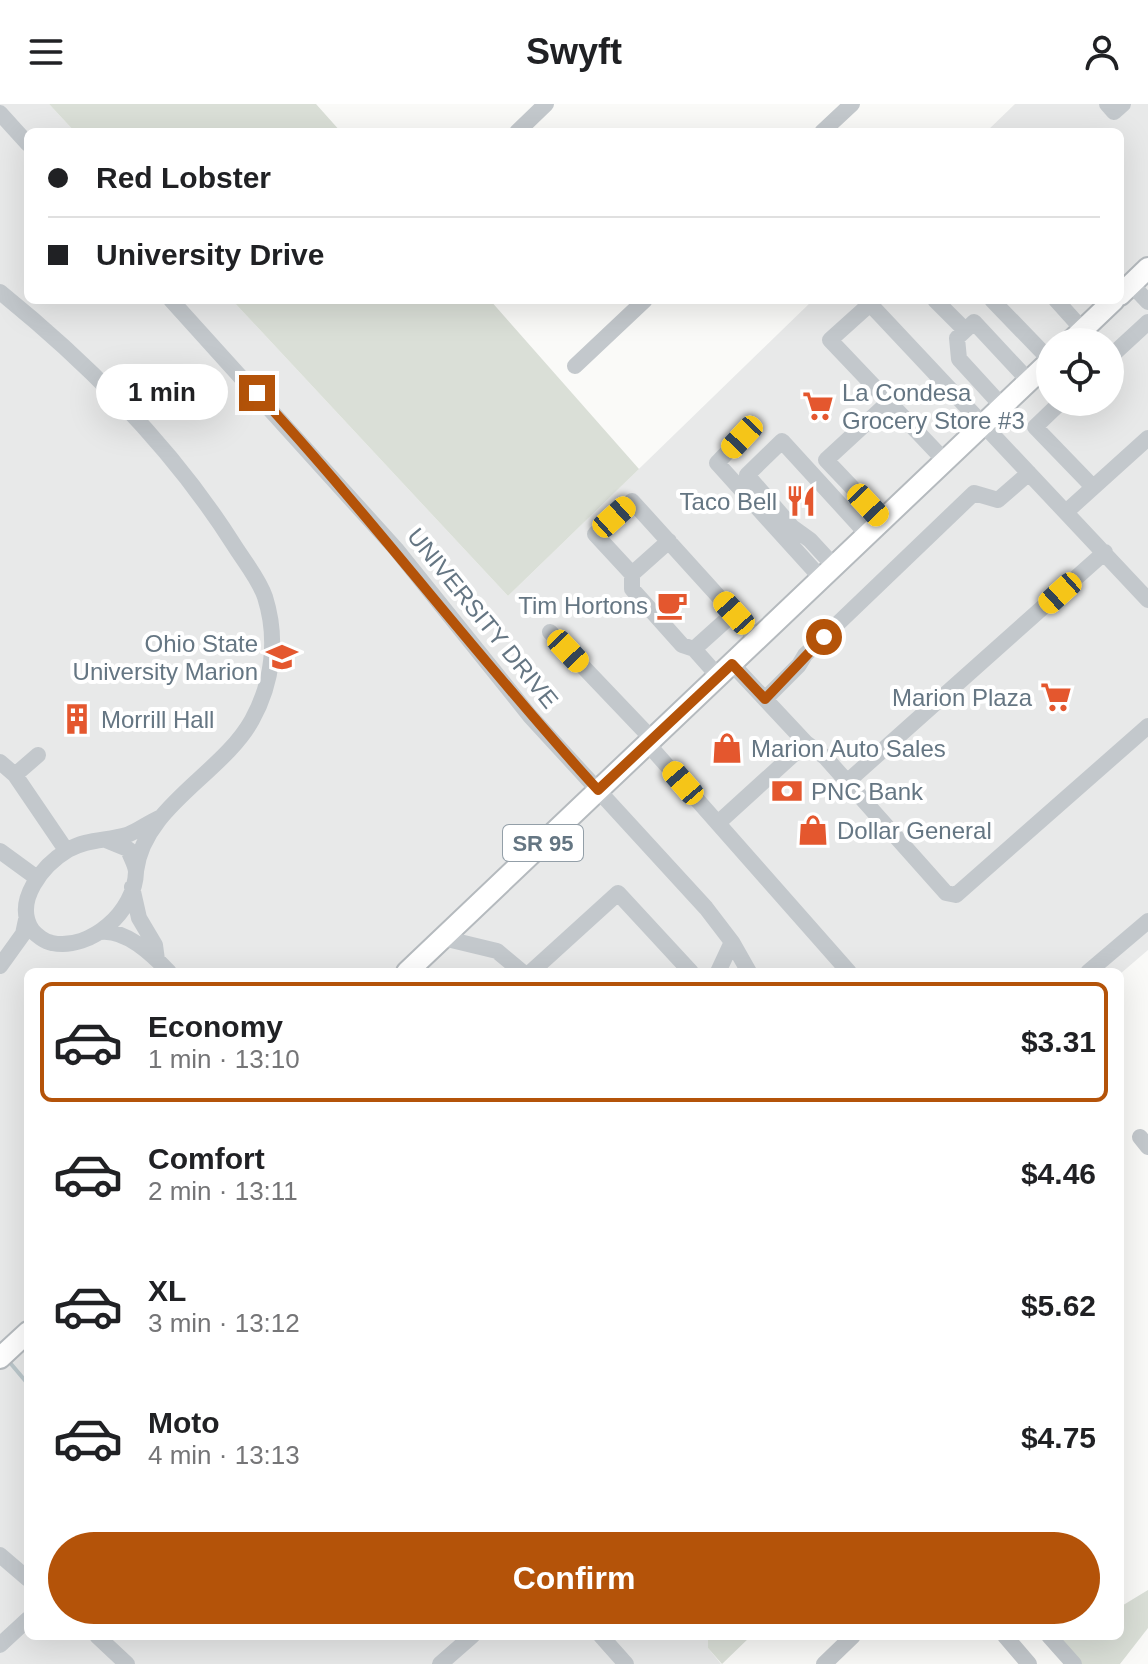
<!DOCTYPE html>
<html lang="en">
<head>
<meta charset="utf-8">
<style>
  :root { --surface:#fff; --page:#f2f2f2; --text:#202124; --muted:#757577; --line:#e0e0e0; --accent:#b45309 }
  body { margin:0; font-family:Helvetica,sans-serif; background:var(--page); color:var(--text); height:100vh; display:flex; flex-direction:column; font-size:30px; white-space:nowrap }
  * { box-sizing:border-box; margin:0 }
  p { font-size:26px; color:var(--muted) }
  .icon { flex:none; width:44px; height:44px; fill:none; stroke:currentColor; stroke-width:2; stroke-linecap:round; stroke-linejoin:round }
  .map { position:relative; flex:1; overflow:hidden }
  .sheet { position:absolute; left:24px; top:864px; width:1100px; height:672px; display:flex; flex-direction:column; background:var(--surface); border-radius:12px; box-shadow:0 8px 32px #0002 }
  .sheet>* { flex:none }
  .top-card { position:absolute; left:24px; top:24px; width:1100px; height:176px; border-radius:12px; box-shadow:0 8px 32px #0002; display:grid; align-content:center; height:176px; padding:0 24px; background:var(--surface) }
  .fabs { position:absolute; left:1036px; top:224px; display:grid; gap:16px }
  .fabs a { display:grid; place-items:center; width:88px; height:88px; border-radius:50%; background:var(--surface); box-shadow:0 8px 32px #0002; font-size:40px }
  .end { position:absolute; width:36px; height:36px; margin:-18px; border:10px solid #b45309; background:#fff; box-shadow:0 0 0 4px #fff }
  .from { border-radius:50% }
  .bubble { position:absolute; height:56px; border-radius:28px; background:var(--surface); box-shadow:0 8px 32px #0002; font-size:26px; font-weight:700; line-height:56px; text-align:center }
  .car { position:absolute; width:24px; height:48px; margin:-24px -12px; border-radius:10px; box-shadow:0 0 6px 2px #0007; background:linear-gradient(#f5c518 24%,#345 0 40%,#f5c518 0 76%,#345 0 86%,#f5c518 0) }
  .top-card b { display:flex; align-items:center; gap:28px; height:76px; font-size:30px }
  .top-card b+b { border-top:2px solid var(--line) }
  .top-card i { width:20px; height:20px; background:var(--text) }
  ul { padding:14px 0 0; list-style:none }
  li { display:flex; align-items:center; gap:24px; height:120px; margin:0 16px 12px; padding:0 8px; border:4px solid transparent; border-radius:12px }
  li div { flex:1 }
  li b { display:block; font-size:30px }
  li em { font-style:normal; font-weight:700 }
  li.selected { border-color:var(--accent) }
  li>.icon { width:72px; height:72px; stroke-width:1.5 }
  .button { display:flex; gap:16px; margin-top:auto; padding:16px 24px }
  .button a { flex:1; height:92px; border-radius:48px; background:var(--accent); color:#fff; font-size:32px; font-weight:700; line-height:92px; text-align:center }
  header { display:flex; justify-content:space-between; align-items:center; height:104px; padding:0 24px; background:var(--surface); font-size:36px; font-weight:700 }
  .map>svg:first-child { display:block }
  .built { fill:#e8e9e9; fill-rule:evenodd }
  .green { fill:#dadfd7 }
  .lines { fill:none; stroke-linecap:round; stroke-linejoin:round }
  .stream { stroke:#bbc7cb; stroke-width:4 }
  .major-casing { stroke:#b5babe; stroke-width:24 }
  .minor { stroke:#c3c8cc; stroke-width:16 }
  .major { stroke:#fff; stroke-width:20 }
  .route { stroke:#b45309; stroke-width:10 }
  .labels { text-anchor:middle; dominant-baseline:central; stroke-width:8; stroke-linejoin:round; paint-order:stroke }
  .shield { fill:#fff; stroke:#939fa8; stroke-width:2 }
  .shield-label { font-size:22px; font-weight:bold; fill:#657683 }
  .poi-label { font-size:24px; fill:#657683; stroke:#fff; text-anchor:start }
  .street-label { font-size:24px; fill:#657683; stroke:#fff }
</style>
</head>
<body>
<header><svg class="icon" aria-label="menu" viewBox="0 0 24 24"><path d="M4 6h16M4 12h16M4 18h16"/></svg>Swyft<svg class="icon" aria-label="person" viewBox="0 0 24 24"><circle cx="12" cy="8" r="4"/><path d="M4 21q1-7 8-7t8 7"/></svg></header>
<div class="map">
<svg width="1148" height="1560" viewBox="0 0 1148 1560">
  <rect width="100%" height="100%" fill="#fafaf8"/>
  <path class="built" d="M0,0H49L75,28H28V196H232L508,492L813,196H1120V28H986L1015,0H1148V846L1120,870L28,868V1532H708V1544L721,1560H0ZM1050,238H1110V298H1050Z"/>
  <path class="green" d="M49,0H316L341,28H75Z
    M232,196H490L639,365L508,492Z
    M1148,1486V1524L1120,1560H1069L1044,1532H1120V1503Z
    M708,1532H751L722,1560L708,1544Z"/>
  <g class="lines">
    <path class="stream" d="M6,1254L28,1280"/>
    <defs>
      <path id="major" d="M1120,191L1148,164
        M1070,238L1114,196
        M407,868L1050,257
        M0,1254L28,1228"/>
    </defs>
    <use href="#major" class="major-casing"/>
    <path class="minor" d="M1107,0L1114,8L1123,0
      M0,9L28,40
      M517,28L546,0
      M822,28L852,0
      M1131,180L1148,198
      M0,188C89,260 172,343 234,441C244,457 259,475 265,493C278,534 273,578 252,616C222,670 144,702 136,767
      M171,196L396,445L530,612L706,804L732,838L749,868
      M935,196L965,226
      M992,196L1050,256
      M1056,196L1083,226
      M1110,253L1148,218
      M575,262L645,196
      M1061,298L1035,323L1093,383
      M1002,302L959,255L957,234L974,218L1029,277
      M742,333L717,359L821,474
      M945,357L830,236L870,200L1148,496
      M1066,408L1148,334
      M883,416L826,356L889,298
      M669,437L632,470V485L682,541L694,545L718,572
      M834,462L810,436L792,423L747,371L782,337L867,430
      M632,470L595,430L632,397L757,535
      M550,528L652,635
      M694,545L734,509
      M732,560L806,639L825,653L946,789L956,791L1148,622
      M765,595L799,561L805,551L974,389L998,396L1029,369
      M647,639L849,868
      M0,658L15,671L66,746
      M15,671L38,651
      M847,678L1105,448
      M718,719L806,639
      M106,736L128,745C130,752 136,761 136,768C135,807 91,847 52,839C45,838 36,831 32,826C13,797 43,761 68,746C86,735 107,737 127,731C138,727 148,719 159,714
      M0,747L37,774
      M132,783L139,814L155,841L157,856
      M100,828C126,825 152,850 169,868
      M443,834L497,847L522,868
      M0,862L23,830L26,816
      M531,868L618,789L691,868
      M718,868L732,838
      M1088,868L1148,817
      M1140,1033L1148,1043
      M0,1451L28,1475
      M97,1532L127,1560
      M601,1532L626,1560
      M1005,1532L1029,1560
      M1049,1532L1074,1560
      M0,1541L28,1515
      M440,1560L472,1532
      M824,1560L853,1532"/>
    <use href="#major" class="major"/>
  </g>
  <g class="lines">
    <path class="route" d="M257,289C375,417 480,557 598,686L732,560L765,595L824,533"/>
  </g>
  <defs>
    <symbol id="supermarket-bare" viewBox="-9 -9 18 18"><path d="M-6-5.5h2.5l.6 2H6L4.5 2H-2.5L-4.4-4H-6ZM-1.5 3.2a1.3 1.3 0 1 0 .1 0ZM3 3.2a1.3 1.3 0 1 0 .1 0Z" fill="#e4572e" stroke="#fff" stroke-width="2.5" paint-order="stroke"/></symbol>
    <symbol id="restaurant-bare" viewBox="-9 -9 18 18"><path d="M-5-6h1v4h1v-4h1v4h1v-4h1v5L-1.5 .5V6h-2V.5L-5-1ZM5-6V6H3V1.5H1.5Q1.5-4 5-6Z" fill="#e4572e" stroke="#fff" stroke-width="2.5" paint-order="stroke"/></symbol>
    <symbol id="cafe-bare" viewBox="-9 -9 18 18"><path d="M-5.5-4.5H6V0H3Q3 3.5 0 3.5H-2.5Q-5.5 3.5-5.5 0ZM3-3.2v2h1.7v-2ZM-6 4.5H4V6H-6Z" fill="#e4572e" stroke="#fff" stroke-width="2.5" paint-order="stroke"/></symbol>
    <symbol id="university-bare" viewBox="-9 -9 18 18"><path d="M0-5L7-2L0 1L-7-2ZM-4 1L0 2.5L4 1V4Q0 6-4 4Z" fill="#e4572e" stroke="#fff" stroke-width="2.5" paint-order="stroke"/></symbol>
    <symbol id="building-bare" viewBox="-9 -9 18 18"><path d="M-4-6H4V6H1V3H-1V6H-4ZM-2.5-4.3h1.7v1.8h-1.7ZM.8-4.3h1.7v1.8H.8ZM-2.5-1h1.7V.8h-1.7ZM.8-1h1.7V.8H.8Z" fill="#e4572e" stroke="#fff" stroke-width="2.5" paint-order="stroke"/></symbol>
    <symbol id="shop-bare" viewBox="-9 -9 18 18"><path d="M-5-2.5h2.3a2.7 3.5 0 0 1 5.4 0H5L5.5 6h-11ZM-1.5-2.5h3a1.5 2.3 0 0 0-3 0Z" fill="#e4572e" stroke="#fff" stroke-width="2.5" paint-order="stroke"/></symbol>
    <symbol id="bank-bare" viewBox="-9 -9 18 18"><path d="M-6-4H6V4H-6ZM0-2.3a2.3 2.3 0 1 0 0 4.6a2.3 2.3 0 1 0 0-4.6Z" fill="#e4572e" stroke="#fff" stroke-width="2.5" paint-order="stroke"/></symbol>
  </defs>
  <g fill-rule="evenodd">
    <use href="#supermarket-bare" x="796" y="280" width="44" height="44"/>
    <use href="#restaurant-bare" x="779" y="375" width="44" height="44"/>
    <use href="#cafe-bare" x="650" y="479" width="44" height="44"/>
    <use href="#university-bare" x="260" y="531" width="44" height="44"/>
    <use href="#supermarket-bare" x="1034" y="571" width="44" height="44"/>
    <use href="#building-bare" x="55" y="593" width="44" height="44"/>
    <use href="#shop-bare" x="705" y="622" width="44" height="44"/>
    <use href="#bank-bare" x="765" y="665" width="44" height="44"/>
    <use href="#shop-bare" x="791" y="704" width="44" height="44"/>
  </g>
  <g class="labels">
    <rect class="shield" x="503" y="721" width="80" height="36" rx="6"/>
    <g class="shield-label">
      <text x="543" y="739">SR 95</text>
    </g>
    <g class="poi-label">
      <text x="842" y="288">La Condesa<tspan x="842" dy="28">Grocery Store #3</tspan></text>
      <text x="777" y="397" text-anchor="end">Taco Bell</text>
      <text x="648" y="501" text-anchor="end">Tim Hortons</text>
      <text x="258" y="539" text-anchor="end">Ohio State<tspan x="258" dy="28">University Marion</tspan></text>
      <text x="1032" y="593" text-anchor="end">Marion Plaza</text>
      <text x="101" y="615">Morrill Hall</text>
      <text x="751" y="644">Marion Auto Sales</text>
      <text x="811" y="687">PNC Bank</text>
      <text x="837" y="726">Dollar General</text>
    </g>
    <g class="street-label">
      <text transform="translate(483 514) rotate(51)">UNIVERSITY DRIVE</text>
    </g>
  </g>
</svg>
<div class="fabs">
<a><svg class="icon" aria-label="locate" viewBox="0 0 24 24"><circle cx="12" cy="12" r="6"/><path d="M12 2v4M12 18v4M2 12h4M18 12h4"/></svg></a>
</div>
<i class="end from" style="left:824px;top:533px"></i>
<i class="end" style="left:257px;top:289px"></i>
<div class="bubble" style="left:96px;top:260px;width:132px">1 min</div>
<i class="car" style="left:742px;top:333px;rotate:223deg"></i>
<i class="car" style="left:868px;top:401px;rotate:137deg"></i>
<i class="car" style="left:614px;top:413px;rotate:48deg"></i>
<i class="car" style="left:1060px;top:489px;rotate:228deg"></i>
<i class="car" style="left:734px;top:509px;rotate:318deg"></i>
<i class="car" style="left:568px;top:547px;rotate:137deg"></i>
<i class="car" style="left:683px;top:679px;rotate:319deg"></i>
<div class="top-card">
<b><i class="from"></i>Red Lobster</b>
<b><i></i>University Drive</b>
</div>
<section class="sheet">
<ul>
<li class="selected"><svg class="icon" aria-label="car" viewBox="0 0 24 24"><path d="M5 17H2v-5l4-1 3-4h7l3 4 3 1v5h-3M9 17h6M6 11h13"/><circle cx="7" cy="17" r="2"/><circle cx="17" cy="17" r="2"/></svg><div><b>Economy</b><p>1 min · 13:10</p></div><em>$3.31</em></li>
<li><svg class="icon" aria-label="car" viewBox="0 0 24 24"><path d="M5 17H2v-5l4-1 3-4h7l3 4 3 1v5h-3M9 17h6M6 11h13"/><circle cx="7" cy="17" r="2"/><circle cx="17" cy="17" r="2"/></svg><div><b>Comfort</b><p>2 min · 13:11</p></div><em>$4.46</em></li>
<li><svg class="icon" aria-label="car" viewBox="0 0 24 24"><path d="M5 17H2v-5l4-1 3-4h7l3 4 3 1v5h-3M9 17h6M6 11h13"/><circle cx="7" cy="17" r="2"/><circle cx="17" cy="17" r="2"/></svg><div><b>XL</b><p>3 min · 13:12</p></div><em>$5.62</em></li>
<li><svg class="icon" aria-label="car" viewBox="0 0 24 24"><path d="M5 17H2v-5l4-1 3-4h7l3 4 3 1v5h-3M9 17h6M6 11h13"/><circle cx="7" cy="17" r="2"/><circle cx="17" cy="17" r="2"/></svg><div><b>Moto</b><p>4 min · 13:13</p></div><em>$4.75</em></li>
</ul>
<div class="button"><a>Confirm</a></div>
</section>
</div>
</body>
</html>
